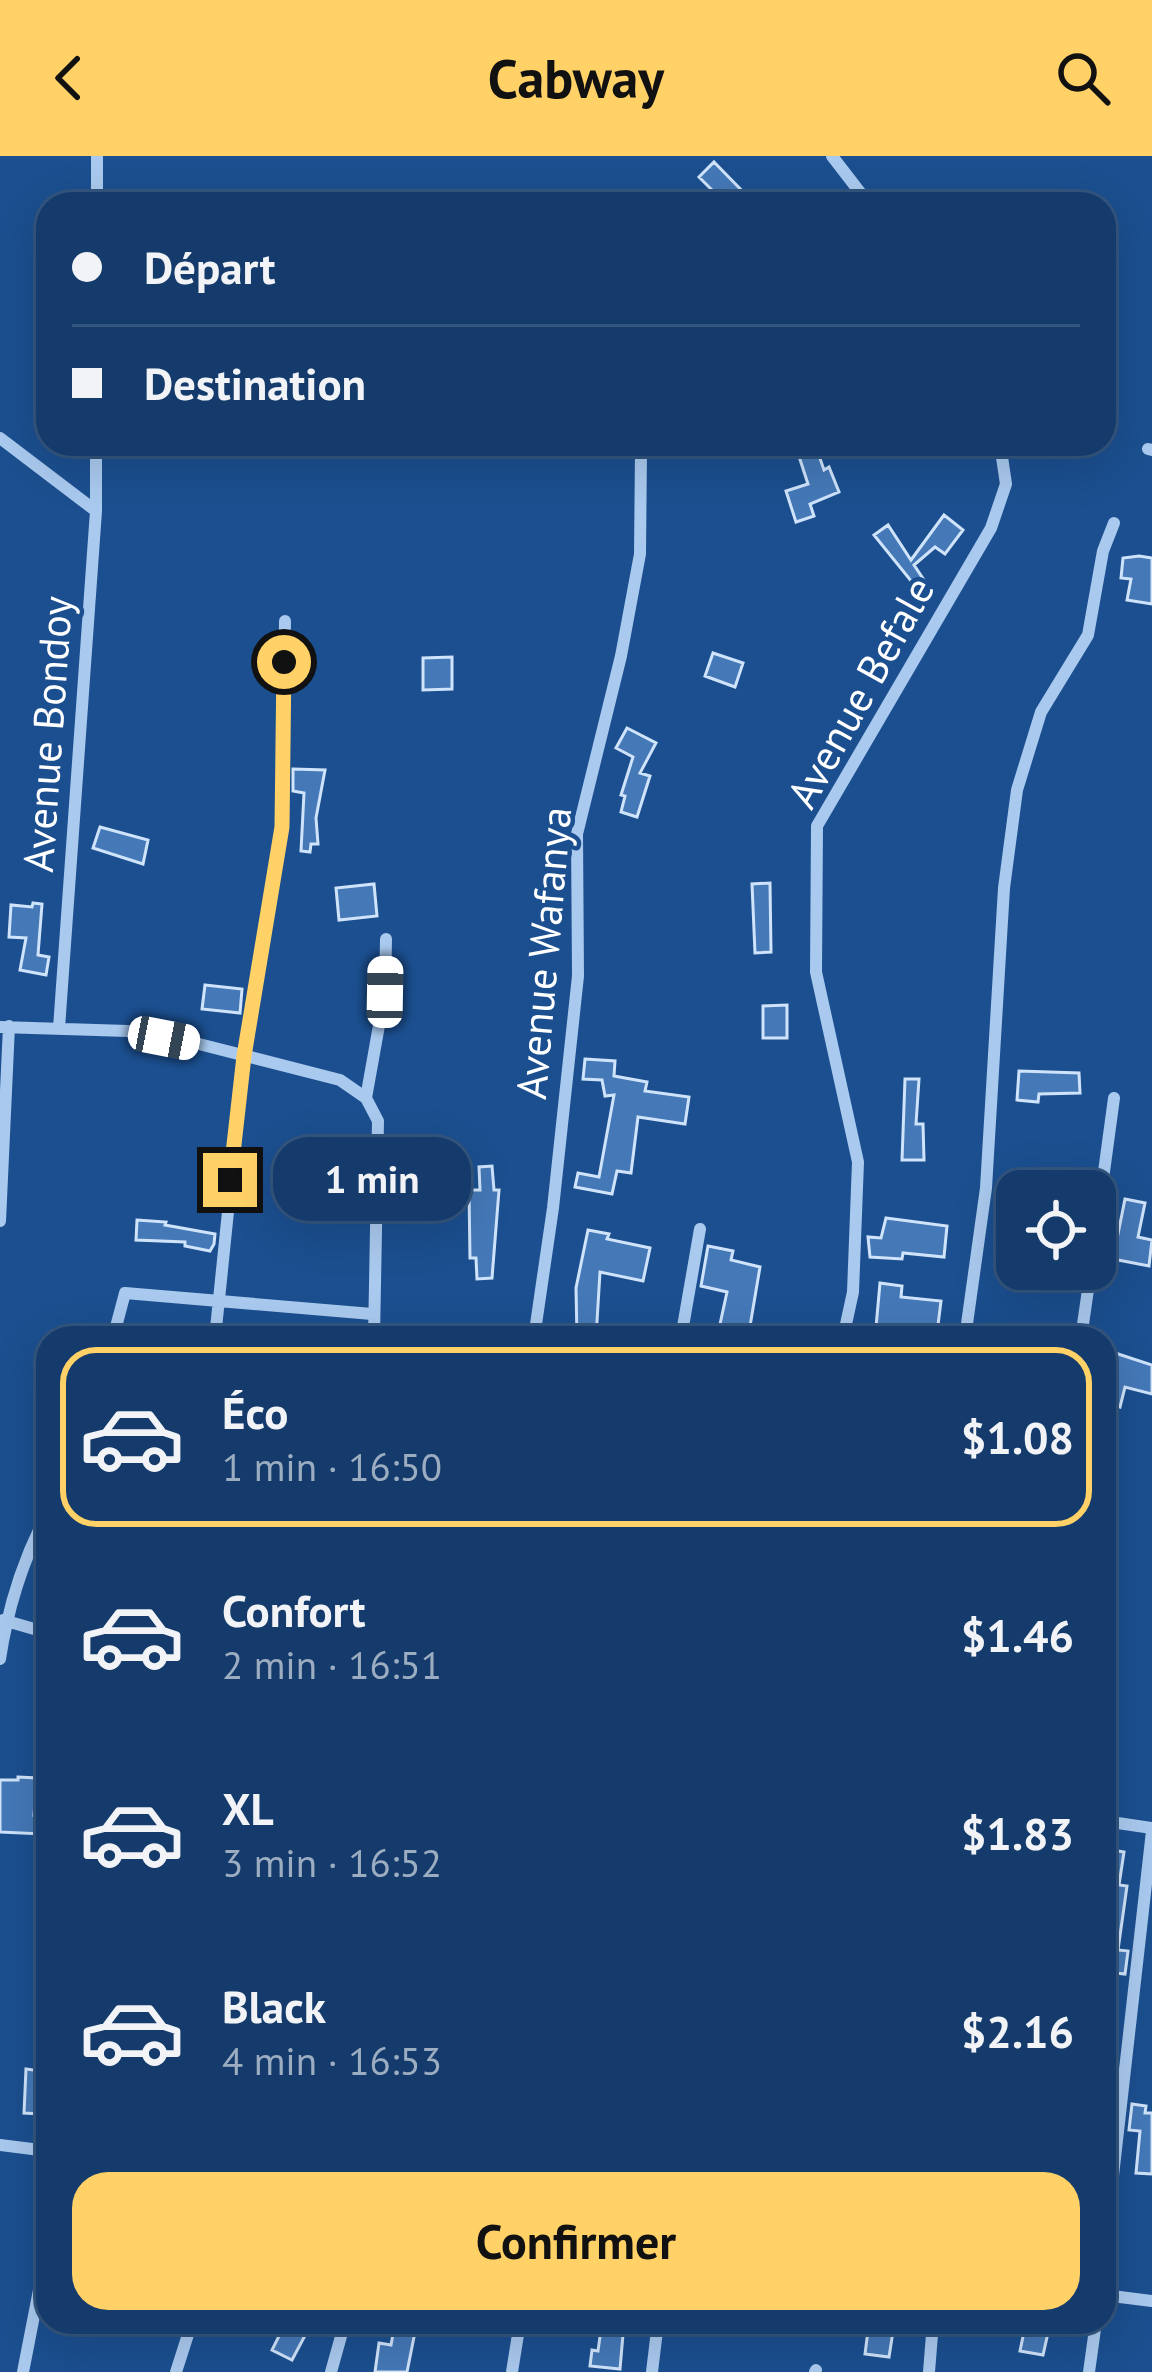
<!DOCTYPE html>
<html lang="fr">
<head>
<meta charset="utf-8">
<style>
  :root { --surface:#143b6b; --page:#214673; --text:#f1f3f6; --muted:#9dadc1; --line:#33557e; --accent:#ffd166 }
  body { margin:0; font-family:"PT Sans",sans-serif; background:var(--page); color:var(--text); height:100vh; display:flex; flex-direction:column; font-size:45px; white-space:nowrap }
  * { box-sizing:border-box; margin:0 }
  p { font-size:39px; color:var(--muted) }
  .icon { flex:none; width:66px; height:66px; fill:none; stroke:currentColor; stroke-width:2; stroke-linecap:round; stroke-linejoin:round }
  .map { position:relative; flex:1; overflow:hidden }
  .side { position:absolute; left:36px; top:1170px; width:1080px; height:1008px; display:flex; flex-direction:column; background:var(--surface); border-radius:36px; box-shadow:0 12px 48px #0002,0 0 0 3px var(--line) }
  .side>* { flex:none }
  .top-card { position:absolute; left:36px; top:36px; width:1080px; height:264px; border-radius:36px; box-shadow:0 12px 48px #0002,0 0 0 3px var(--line); display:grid; align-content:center; height:264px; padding:0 36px; background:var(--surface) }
  .controls { position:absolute; left:996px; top:1014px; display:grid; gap:24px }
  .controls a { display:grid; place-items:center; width:120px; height:120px; border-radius:24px; background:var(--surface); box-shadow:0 12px 48px #0002,0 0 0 3px var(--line); font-size:60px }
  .end { position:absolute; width:54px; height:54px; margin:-27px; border:15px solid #ffd166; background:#111; box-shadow:0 0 0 6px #111 }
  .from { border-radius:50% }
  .bubble { position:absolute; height:84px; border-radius:36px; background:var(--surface); box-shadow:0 12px 48px #0002,0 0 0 3px var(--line); font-size:39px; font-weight:700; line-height:84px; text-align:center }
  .car { position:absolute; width:36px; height:72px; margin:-36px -18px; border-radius:15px; box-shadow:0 0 9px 3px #0007; background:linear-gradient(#fff 24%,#345 0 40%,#fff 0 76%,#345 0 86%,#fff 0) }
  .top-card b { display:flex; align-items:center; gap:42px; height:114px; font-size:45px }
  .top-card b+b { border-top:3px solid var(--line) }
  .top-card i { width:30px; height:30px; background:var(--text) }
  ul { padding:21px 0 0; list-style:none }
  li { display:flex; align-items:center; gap:36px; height:180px; margin:0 24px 18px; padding:0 12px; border:6px solid transparent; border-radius:36px }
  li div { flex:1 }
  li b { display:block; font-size:45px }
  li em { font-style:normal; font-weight:700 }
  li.selected { border-color:var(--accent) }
  li>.icon { width:108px; height:108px; stroke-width:1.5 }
  .cta { display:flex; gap:24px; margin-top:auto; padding:24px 36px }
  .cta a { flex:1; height:138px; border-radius:36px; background:var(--accent); color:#111; font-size:48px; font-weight:700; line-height:138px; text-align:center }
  header { display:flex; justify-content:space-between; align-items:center; height:156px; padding:0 36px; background:var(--accent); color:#111; font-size:54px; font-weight:700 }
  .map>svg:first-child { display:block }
  .building { fill:#4478b7; stroke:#cfe3fa; stroke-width:3 }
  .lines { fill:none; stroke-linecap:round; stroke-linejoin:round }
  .street { stroke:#a9c9ee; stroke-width:12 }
  .route { stroke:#ffd166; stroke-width:15 }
  .labels { text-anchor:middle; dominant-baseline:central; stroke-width:9; stroke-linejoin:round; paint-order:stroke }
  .street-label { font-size:42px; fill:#fff; stroke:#1b4f8f }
</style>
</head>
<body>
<header><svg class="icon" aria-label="back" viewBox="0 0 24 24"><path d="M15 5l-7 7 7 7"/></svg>Cabway<svg class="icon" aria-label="search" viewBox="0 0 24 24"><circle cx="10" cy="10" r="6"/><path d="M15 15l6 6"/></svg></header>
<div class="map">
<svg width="1152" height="2216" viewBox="0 0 1152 2216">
  <rect width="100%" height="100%" fill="#1b4f8f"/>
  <path class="building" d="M714,6L755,48H726L699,21Z
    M795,288H815L824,314L829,311L839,336L810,348L814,360L796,366L786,335L808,328Z
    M944,359L963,374L945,398L935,391L914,409L928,430L920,436L874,379L888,369L911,404Z
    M1139,400L1152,402V448L1127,444L1131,423L1121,422L1123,402Z
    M713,497L743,507L735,531L705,520Z
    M452,501V533L423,534V502Z
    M627,572L656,587L640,617L650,620L637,661L621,656L625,640L621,639L633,601L616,592Z
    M293,613L325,614L316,662L318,688H311L310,696L301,695L304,637L293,635Z
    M100,671L148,684L143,708L93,692Z
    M770,727L771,796L755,797L752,728Z
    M374,728L377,760L339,764L336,732Z
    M33,747L42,748L38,799L49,801L46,819L20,814L26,782L9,781L11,749L32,751Z
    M205,829L242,833L240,857L202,853Z
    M787,849V882H763V850Z
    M585,903L615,905L614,920L647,926L645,935L689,941L685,968L638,961L631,1017L617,1015L612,1038L575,1031L578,1017L599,1021L614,939L605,940L602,924L583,923Z
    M1019,915L1079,917L1080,937L1039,938L1038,946L1017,944Z
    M905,923H919L916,968H923L924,1004H902Z
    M321,992L331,993V999L352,1002L349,1021L330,1019L328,1050H310L311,1026H316Z
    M492,1010L494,1034H499L492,1122L477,1123L476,1102H470L469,1034H480L479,1011Z
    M1125,1043L1145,1047L1138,1081L1152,1084L1149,1110L1113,1103Z
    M886,1062L947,1070L944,1101L903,1097L902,1103L870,1101L868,1081L881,1082Z
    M137,1064L166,1066L165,1069L215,1078L214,1088L210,1095L185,1090V1086L136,1084Z
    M588,1074L609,1078L607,1083L650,1092L643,1125L600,1116L596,1182H577L576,1132Z
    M708,1090L733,1095L731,1104L760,1111L748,1182H717L727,1136L701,1130Z
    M880,1127L902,1130L901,1141L941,1145L937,1177L894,1172L893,1182H875Z
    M1109,1195L1152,1209V1238L1125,1231L1120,1251L1104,1246V1212Z
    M18,1621L37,1622L34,1659L39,1658L42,1678L0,1676V1624H18Z
    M1106,1693L1124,1696L1119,1729L1127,1730L1118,1794L1128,1795L1125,1818L1115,1817L1113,1830L1104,1829Z
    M26,1913L48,1916V1938L41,1937L40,1958L24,1957Z
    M1132,1948L1146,1950L1145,1957H1152V2018L1136,2017L1140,1975L1129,1974Z
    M286,2166L309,2172L292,2204L272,2194Z
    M602,2166L624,2167L620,2213L590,2210L592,2194L598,2195Z
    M1026,2166L1050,2168L1043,2199L1020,2195Z
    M395,2167L416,2171L407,2216H375L379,2187L391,2189Z
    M869,2167L894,2169L889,2201L865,2198Z"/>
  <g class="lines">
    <path class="street" d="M832,0L869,48
      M97,48V0
      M0,282L96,355
      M1148,293L1152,294
      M0,871L128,875L199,888L340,924L366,942L378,965L374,1182
      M59,872L96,355V288
      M366,942L385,836L386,783
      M0,1065L9,870
      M1095,1082L1114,942
      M113,1182L125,1137L372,1158
      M215,1182L244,900L282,671L285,465
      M534,1182L553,1052L578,820L577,678L621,500L640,398L641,295L624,288
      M681,1182L700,1073
      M843,1182L853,1136L858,1006L816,816L817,670L991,372L1006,328L1000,288
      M965,1182L986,1032L1004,732L1017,634L1041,556L1088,479L1103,395L1114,367
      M1081,1182L1091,1113
      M3,1464L48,1477
      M0,1503C8,1450 23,1403 48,1356
      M1104,1665L1152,1672
      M0,1989L48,1995
      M1104,2099L1152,1675
      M1104,2139L1152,2145
      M23,2216L48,2088
      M176,2216L192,2166
      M331,2216L345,2166
      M512,2216L520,2166
      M652,2216L658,2166
      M815,2216L816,2214
      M929,2216L933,2166
      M1089,2216L1096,2166"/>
  </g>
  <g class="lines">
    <path class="route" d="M230,1024L244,900L282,671L284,506"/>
  </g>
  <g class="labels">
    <g class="street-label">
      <text transform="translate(860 536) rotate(-61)">Avenue Befale</text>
      <text transform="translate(47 578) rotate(-86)">Avenue Bondoy</text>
      <text transform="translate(543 797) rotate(-85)">Avenue Wafanya</text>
    </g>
  </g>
</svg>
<div class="controls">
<a><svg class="icon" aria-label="locate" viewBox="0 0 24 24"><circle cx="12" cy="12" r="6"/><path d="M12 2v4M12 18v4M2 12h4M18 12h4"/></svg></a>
</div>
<i class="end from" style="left:284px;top:506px"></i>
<i class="end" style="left:230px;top:1024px"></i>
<div class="bubble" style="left:273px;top:981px;width:198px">1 min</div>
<i class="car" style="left:385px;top:836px;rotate:1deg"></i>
<i class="car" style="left:164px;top:882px;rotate:101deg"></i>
<div class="top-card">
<b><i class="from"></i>Départ</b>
<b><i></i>Destination</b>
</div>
<section class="side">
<ul>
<li class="selected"><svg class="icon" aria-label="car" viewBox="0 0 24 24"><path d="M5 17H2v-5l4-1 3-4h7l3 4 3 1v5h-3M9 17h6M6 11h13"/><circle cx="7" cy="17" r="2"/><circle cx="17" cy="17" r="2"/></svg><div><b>Éco</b><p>1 min · 16:50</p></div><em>$1.08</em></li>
<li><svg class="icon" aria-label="car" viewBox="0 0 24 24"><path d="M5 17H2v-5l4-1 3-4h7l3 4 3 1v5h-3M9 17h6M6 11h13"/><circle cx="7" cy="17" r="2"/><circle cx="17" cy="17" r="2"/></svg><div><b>Confort</b><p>2 min · 16:51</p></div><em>$1.46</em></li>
<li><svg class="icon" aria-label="car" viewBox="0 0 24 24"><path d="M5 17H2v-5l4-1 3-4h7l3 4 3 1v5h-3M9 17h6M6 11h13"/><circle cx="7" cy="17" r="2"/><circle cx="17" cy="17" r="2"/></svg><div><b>XL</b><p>3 min · 16:52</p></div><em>$1.83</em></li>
<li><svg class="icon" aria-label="car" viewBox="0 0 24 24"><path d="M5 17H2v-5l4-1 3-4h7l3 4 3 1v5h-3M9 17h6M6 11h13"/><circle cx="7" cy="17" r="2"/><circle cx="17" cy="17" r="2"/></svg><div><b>Black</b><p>4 min · 16:53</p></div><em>$2.16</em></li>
</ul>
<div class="cta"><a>Confirmer</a></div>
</section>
</div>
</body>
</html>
